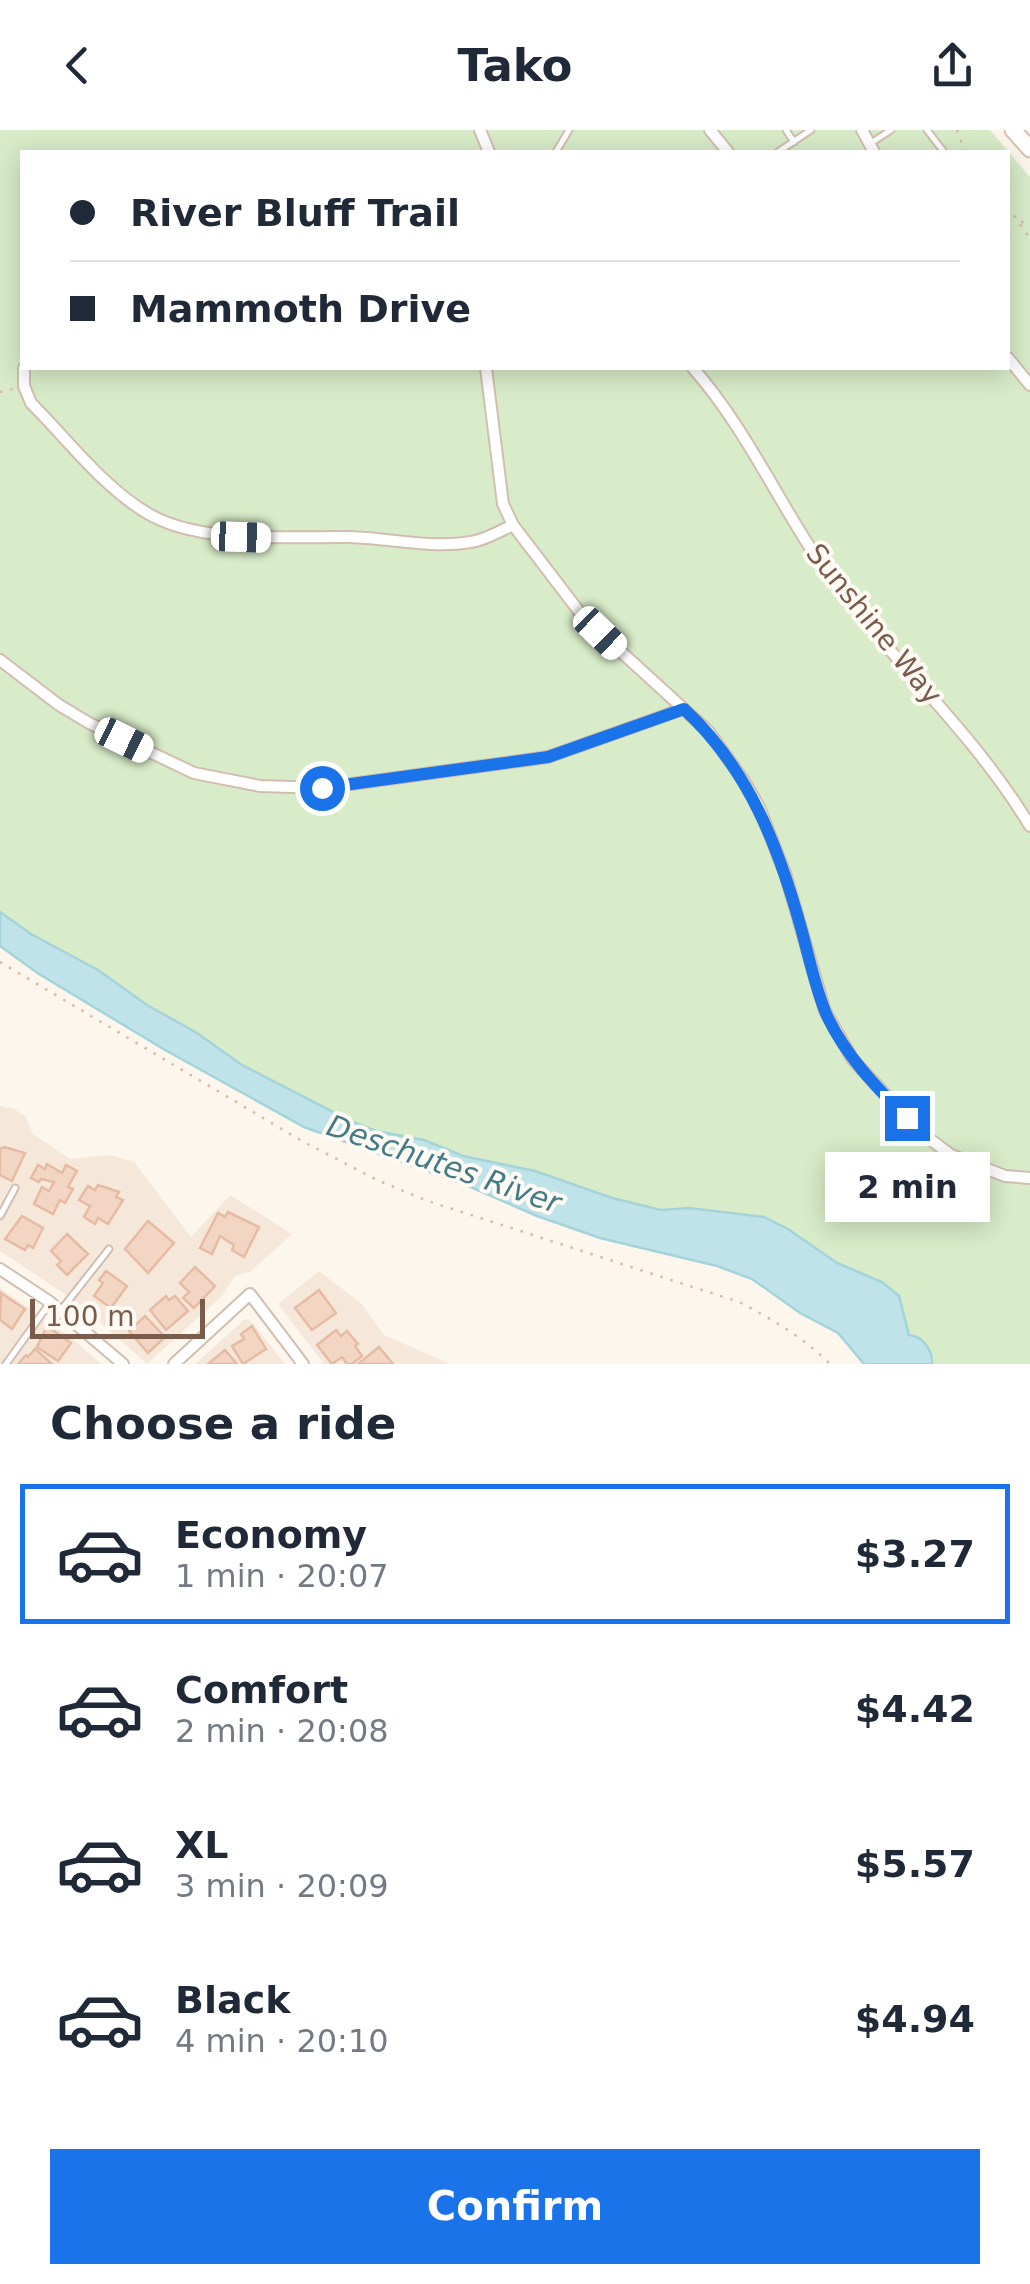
<!DOCTYPE html>
<html lang="en">
<head>
<meta charset="utf-8">
<style>
  :root { --surface:#fff; --page:#f2f2f3; --text:#1f2937; --muted:#747a83; --line:#e0e1e3; --accent:#1a73e8 }
  body { margin:0; font-family:"DejaVu Sans",sans-serif; background:var(--page); color:var(--text); height:100vh; display:flex; flex-direction:column; font-size:38px; white-space:nowrap }
  * { box-sizing:border-box; margin:0 }
  p { font-size:32px; color:var(--muted) }
  .icon { flex:none; width:55px; height:55px; fill:none; stroke:currentColor; stroke-width:2; stroke-linecap:round; stroke-linejoin:round }
  .map { position:relative; height:1234px; overflow:hidden }
  .side { display:flex; flex-direction:column; background:var(--surface); flex:1 }
  .side>* { flex:none }
  .banner { position:absolute; left:20px; top:20px; width:990px; height:220px; border-radius:0px; box-shadow:0 5px 25px #0003; display:grid; align-content:center; height:220px; padding:0 50px; background:var(--surface) }
  .scale { position:absolute; left:30px; bottom:25px; width:175px; box-sizing:border-box; padding-left:10px; border:5px solid #7a5c4d; border-top:0; font-size:28px; line-height:35px; white-space:nowrap; color:#7a5c4d; -webkit-text-stroke:8px #fffaf3; paint-order:stroke }
  .end { position:absolute; width:45px; height:45px; margin:-22px; border:12px solid #1a73e8; background:#fff; box-shadow:0 0 0 5px #fff }
  .from { border-radius:50% }
  .bubble { position:absolute; height:70px; border-radius:0px; background:var(--surface); box-shadow:0 5px 25px #0003; font-size:32px; font-weight:700; line-height:70px; text-align:center }
  .car { position:absolute; width:30px; height:60px; margin:-30px -15px; border-radius:12px; box-shadow:0 0 8px 2px #0007; background:linear-gradient(#fff 24%,#345 0 40%,#fff 0 76%,#345 0 86%,#fff 0) }
  .banner b { display:flex; align-items:center; gap:35px; height:95px; font-size:38px }
  .banner b+b { border-top:2px solid var(--line) }
  .banner i { width:25px; height:25px; background:var(--text) }
  ul { padding:0; list-style:none }
  li { display:flex; align-items:center; gap:30px; height:140px; margin:0 20px 15px; padding:0 30px; border:5px solid transparent; border-radius:0px }
  li div { flex:1 }
  li b { display:block; font-size:38px }
  li em { font-style:normal; font-weight:700 }
  li.active { border-color:var(--accent) }
  li>.icon { width:90px; height:90px; stroke-width:1.5 }
  h2 { padding:0 50px; font-size:45px; line-height:120px }
  .primary-button { display:flex; gap:20px; margin-top:auto; padding:20px 50px }
  .primary-button a { flex:1; height:115px; border-radius:0px; background:var(--accent); color:#fff; font-size:40px; font-weight:700; line-height:115px; text-align:center }
  header { display:flex; justify-content:space-between; align-items:center; height:130px; padding:0 50px; background:var(--surface); font-size:45px; font-weight:700 }
  .map>svg:first-child { display:block }
  .residential { fill:#f5e8da }
  .green { fill:#d8ecc9; fill-rule:evenodd }
  .water { fill:#bfe3e8; stroke:#a5d3da; stroke-width:2.5 }
  .building { fill:#f3d5c3; stroke:#e6bba3; stroke-width:2.5 }
  .lines { fill:none; stroke-linecap:round; stroke-linejoin:round }
  .lane-casing { stroke:#d1beb0; stroke-width:9 }
  .street-casing { stroke:#d1beb0; stroke-width:14 }
  .secondary-casing { stroke:#d6c0b0; stroke-width:19 }
  .path { stroke:#d9b8a5; stroke-width:2.5; stroke-dasharray:2.5 8; stroke-linecap:butt }
  .lane { stroke:#fff; stroke-width:5 }
  .street { stroke:#fff; stroke-width:10 }
  .secondary { stroke:#fff; stroke-width:15 }
  .route { stroke:#1a73e8; stroke-width:12 }
  .labels { text-anchor:middle; dominant-baseline:central; stroke-width:8; stroke-linejoin:round; paint-order:stroke }
  .street-label { font-size:28px; fill:#7a5c4d; stroke:#fffaf3 }
  .water-label { font-size:30px; font-style:italic; fill:#437c86; stroke:#fffaf3 }
</style>
</head>
<body>
<header><svg class="icon" aria-label="back" viewBox="0 0 24 24"><path d="M15 5l-7 7 7 7"/></svg>Tako<svg class="icon" aria-label="share" viewBox="0 0 24 24"><path d="M12 15V3M7 8l5-5 5 5M5 13v7h14v-7"/></svg></header>
<div class="map">
<svg width="1030" height="1234" viewBox="0 0 1030 1234">
  <rect width="100%" height="100%" fill="#fdf6ec"/>
  <path class="residential" d="M0,976L15,979L26,987L33,1004L70,1029L110,1025L134,1032L191,1107L230,1065L292,1104L250,1142L235,1146L222,1166L147,1234L78,1173L0,1121Z
    M319,1141L362,1174L384,1205L450,1234H324L278,1174Z
    M0,1158L69,1206L101,1234H0Z
    M245,1189L251,1191L285,1234H195Z"/>
  <path class="green" d="M0,0H990L1030,47V1234H932V1224L914,1205H909L903,1180L882,1152L837,1133L788,1099L764,1087L689,1078L661,1080L612,1068L511,1035L463,1026L424,1010L376,1001L351,991L242,935L197,903L31,804L0,782ZM22,22H1008V238H22Z"/>
  <path class="water" d="M0,782L31,804L98,840L147,875L197,903L242,935L351,991L376,1001L424,1010L463,1026L535,1041L612,1068L661,1080L689,1078L764,1087L788,1099L837,1133L882,1152L899,1166L909,1205C923,1206 933,1221 932,1234H864L838,1203L800,1183L752,1149L717,1136L600,1108L537,1086L466,1055L304,997L165,920L39,844L0,816Z"/>
  <path class="building" d="M4,1017L25,1023L12,1051L0,1045V1019Z
    M47,1034L62,1043L66,1035L77,1041L68,1057L73,1059L65,1073L60,1070L53,1084L34,1074L42,1057L49,1061L54,1052L41,1049L39,1052L31,1048L38,1035L45,1039Z
    M98,1055L119,1062L116,1067L123,1070L108,1094L98,1088L95,1094L84,1087L90,1076L79,1070L88,1056L95,1060Z
    M228,1082L259,1097L244,1127L232,1120L234,1115L220,1106L212,1124L200,1118L218,1083L225,1087Z
    M22,1086L43,1098L33,1118L28,1115L25,1120L5,1109Z
    M148,1091L174,1113L148,1143L125,1119Z
    M67,1104L88,1124L67,1145L57,1135L61,1131L51,1121Z
    M195,1137L215,1156L194,1178L183,1168L189,1162L180,1153Z
    M106,1141L127,1156L111,1178L94,1166L103,1153L99,1150Z
    M319,1160L336,1183L312,1200L295,1178Z
    M1,1163L25,1179L12,1199L0,1190Z
    M166,1166L169,1170L175,1166L188,1181L166,1200L150,1180Z
    M145,1186L165,1207L148,1223L129,1201Z
    M47,1196L71,1213L58,1231L37,1217Z
    M252,1196L266,1219L243,1234L232,1216L244,1209L241,1204Z
    M336,1200L341,1206L347,1201L358,1214L355,1216L362,1226L352,1234H347L342,1227L332,1234L317,1215Z
    M379,1217L393,1234H358Z
    M35,1219L52,1234H18L26,1225L28,1227Z
    M225,1220L237,1234H208Z"/>
  <g class="lines">
    <defs>
      <path id="lane" d="M786,0L794,12
        M927,0L944,22
        M871,13L891,0
        M556,22L569,0
        M778,22L811,0
        M0,1086L15,1058
        M61,1180L109,1119
        M6,1234L49,1174"/>
      <path id="street" d="M480,0L489,22
        M710,0L728,22
        M862,0L874,22
        M1008,228L1030,255
        M24,238V256L31,273C67,309 103,357 147,383C200,415 289,406 349,407C390,408 430,419 471,412C485,410 500,401 513,395
        M486,238L503,374L513,395L584,488L709,602L744,651L759,677L785,743L825,881L853,930L923,1004L951,1025L1005,1046L1030,1048
        M693,238C752,305 785,389 839,459C902,540 977,608 1030,696
        M0,530L59,575L89,593L194,643L260,656L322,658L548,627L683,579
        M0,1139L50,1172L123,1234
        M174,1234L250,1164L303,1234"/>
      <path id="secondary" d="M1013,0L1030,19"/>
    </defs>
    <use href="#lane" class="lane-casing"/>
    <use href="#street" class="street-casing"/>
    <use href="#secondary" class="secondary-casing"/>
    <path class="path" d="M957,0L965,22
      M1008,77L1030,108
      M1021,92H1030
      M0,262L13,259
      M0,832L302,1011L377,1050L428,1071L739,1172C772,1189 804,1208 830,1234"/>
    <use href="#lane" class="lane"/>
    <use href="#street" class="street"/>
    <use href="#secondary" class="secondary"/>
  </g>
  <g class="lines">
    <path class="route" d="M322,658L548,627L684,579C748,638 778,715 801,798C809,827 815,858 827,886C846,926 876,957 907,988"/>
  </g>
  <g class="labels">
    <g class="street-label">
      <text transform="translate(874 494) rotate(51)">Sunshine Way</text>
    </g>
    <g class="water-label">
      <text transform="translate(444 1034) rotate(19)">Deschutes River</text>
    </g>
  </g>
</svg>
<div class="scale">100 m</div>
<i class="end from" style="left:322px;top:658px"></i>
<i class="end" style="left:907px;top:988px"></i>
<div class="bubble" style="left:825px;top:1022px;width:165px">2 min</div>
<i class="car" style="left:241px;top:407px;rotate:92deg"></i>
<i class="car" style="left:600px;top:503px;rotate:134deg"></i>
<i class="car" style="left:124px;top:610px;rotate:116deg"></i>
<div class="banner">
<b><i class="from"></i>River Bluff Trail</b>
<b><i></i>Mammoth Drive</b>
</div>
</div>
<section class="side">
<h2>Choose a ride</h2>
<ul>
<li class="active"><svg class="icon" aria-label="car" viewBox="0 0 24 24"><path d="M5 17H2v-5l4-1 3-4h7l3 4 3 1v5h-3M9 17h6M6 11h13"/><circle cx="7" cy="17" r="2"/><circle cx="17" cy="17" r="2"/></svg><div><b>Economy</b><p>1 min · 20:07</p></div><em>$3.27</em></li>
<li><svg class="icon" aria-label="car" viewBox="0 0 24 24"><path d="M5 17H2v-5l4-1 3-4h7l3 4 3 1v5h-3M9 17h6M6 11h13"/><circle cx="7" cy="17" r="2"/><circle cx="17" cy="17" r="2"/></svg><div><b>Comfort</b><p>2 min · 20:08</p></div><em>$4.42</em></li>
<li><svg class="icon" aria-label="car" viewBox="0 0 24 24"><path d="M5 17H2v-5l4-1 3-4h7l3 4 3 1v5h-3M9 17h6M6 11h13"/><circle cx="7" cy="17" r="2"/><circle cx="17" cy="17" r="2"/></svg><div><b>XL</b><p>3 min · 20:09</p></div><em>$5.57</em></li>
<li><svg class="icon" aria-label="car" viewBox="0 0 24 24"><path d="M5 17H2v-5l4-1 3-4h7l3 4 3 1v5h-3M9 17h6M6 11h13"/><circle cx="7" cy="17" r="2"/><circle cx="17" cy="17" r="2"/></svg><div><b>Black</b><p>4 min · 20:10</p></div><em>$4.94</em></li>
</ul>
<div class="primary-button"><a>Confirm</a></div>
</section>
</body>
</html>
